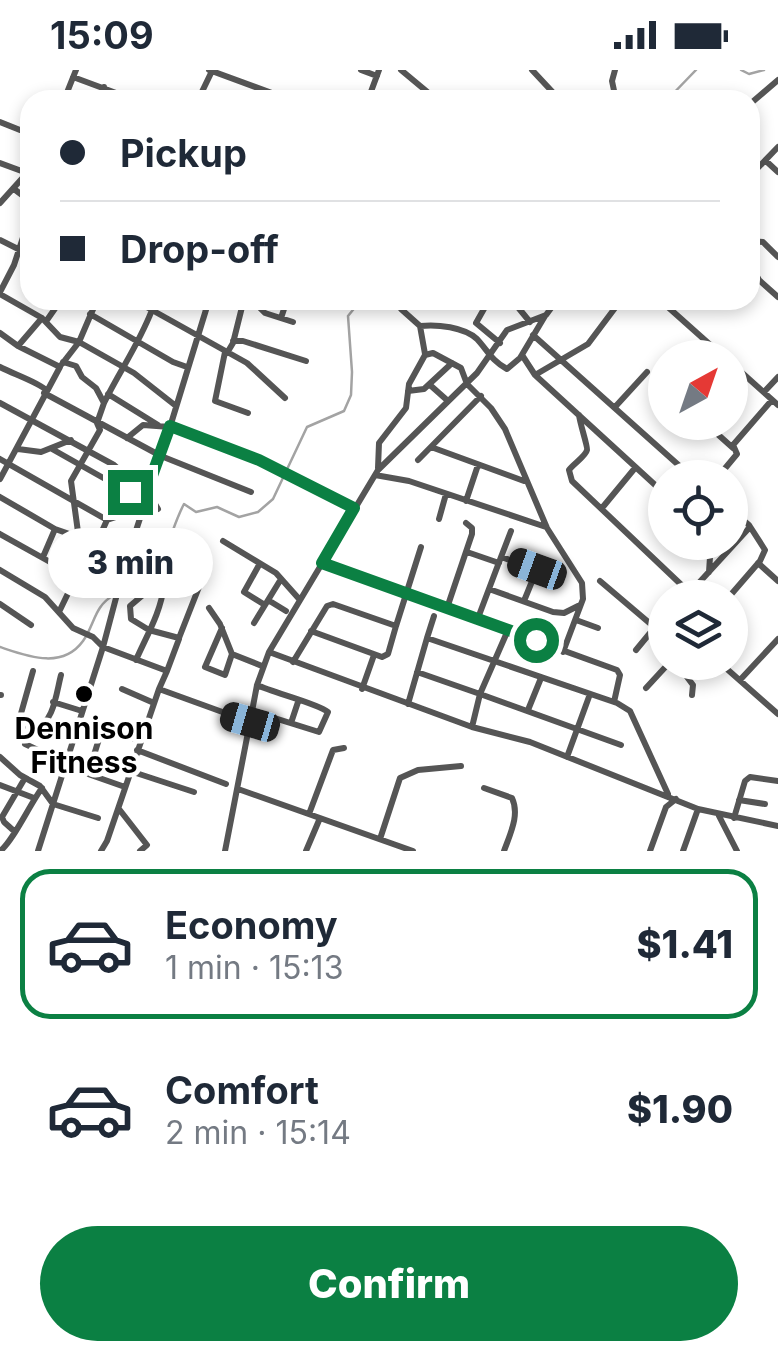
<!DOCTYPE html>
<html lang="en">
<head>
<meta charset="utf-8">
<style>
  :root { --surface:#fff; --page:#f2f2f3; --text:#1f2937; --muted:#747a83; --line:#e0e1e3; --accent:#0b8043 }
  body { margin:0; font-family:Inter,sans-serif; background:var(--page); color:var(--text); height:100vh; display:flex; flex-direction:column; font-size:38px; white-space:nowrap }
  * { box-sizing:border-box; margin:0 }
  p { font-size:32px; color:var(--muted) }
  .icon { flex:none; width:55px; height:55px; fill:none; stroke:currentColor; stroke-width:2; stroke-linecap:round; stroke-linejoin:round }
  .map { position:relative; height:781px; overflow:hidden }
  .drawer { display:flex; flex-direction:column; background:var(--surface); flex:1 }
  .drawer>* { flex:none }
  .top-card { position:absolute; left:20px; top:20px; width:740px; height:220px; border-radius:30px; box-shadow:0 5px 15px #0003; display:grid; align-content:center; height:220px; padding:0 40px; background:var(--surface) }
  .needle { width:65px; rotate:40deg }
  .tools { position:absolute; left:648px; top:270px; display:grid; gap:20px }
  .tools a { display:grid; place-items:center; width:100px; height:100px; border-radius:50%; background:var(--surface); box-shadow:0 5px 15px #0003; font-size:50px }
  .end { position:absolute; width:45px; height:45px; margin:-22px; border:12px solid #0b8043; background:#fff; box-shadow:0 0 0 5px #fff }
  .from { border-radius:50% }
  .bubble { position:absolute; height:70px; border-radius:35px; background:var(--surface); box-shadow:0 5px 15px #0003; font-size:32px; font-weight:800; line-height:70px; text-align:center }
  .car { position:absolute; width:30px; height:60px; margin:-30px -15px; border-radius:12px; box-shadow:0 0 8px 2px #0007; background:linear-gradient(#222 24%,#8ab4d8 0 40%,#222 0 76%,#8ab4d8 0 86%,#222 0) }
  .top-card b { display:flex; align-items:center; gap:35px; height:95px; font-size:38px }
  .top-card b+b { border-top:2px solid var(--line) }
  .top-card i { width:25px; height:25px; background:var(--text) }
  ul { padding:18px 0 0; list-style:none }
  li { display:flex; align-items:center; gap:30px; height:150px; margin:0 20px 15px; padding:0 20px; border:5px solid transparent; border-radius:30px }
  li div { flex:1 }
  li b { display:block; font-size:38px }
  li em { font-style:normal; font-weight:800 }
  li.current { border-color:var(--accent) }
  li>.icon { width:90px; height:90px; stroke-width:1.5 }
  .button { display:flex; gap:20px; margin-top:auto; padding:20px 40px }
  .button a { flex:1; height:115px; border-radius:60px; background:var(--accent); color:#fff; font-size:40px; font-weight:800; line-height:115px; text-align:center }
  .status { display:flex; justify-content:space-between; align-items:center; height:70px; padding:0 50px; background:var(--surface); direction:ltr }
  .status svg { height:28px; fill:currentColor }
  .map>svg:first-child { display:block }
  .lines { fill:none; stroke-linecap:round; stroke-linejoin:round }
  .stream { stroke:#a3a3a3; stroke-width:2.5 }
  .minor { stroke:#555; stroke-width:6 }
  .route { stroke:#0b8043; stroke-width:12 }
  .poi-dot { fill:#000; stroke:#fff; stroke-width:4 }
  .labels { text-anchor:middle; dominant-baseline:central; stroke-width:9; stroke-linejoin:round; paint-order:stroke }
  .poi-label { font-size:30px; font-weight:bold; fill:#000; stroke:#fff }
</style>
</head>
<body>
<div class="status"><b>15:09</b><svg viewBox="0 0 49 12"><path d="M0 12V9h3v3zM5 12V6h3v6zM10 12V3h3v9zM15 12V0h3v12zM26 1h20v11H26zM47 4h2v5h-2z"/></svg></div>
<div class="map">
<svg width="778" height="781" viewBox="0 0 778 781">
  <rect width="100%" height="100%" fill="#fff"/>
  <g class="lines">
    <path class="stream" d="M741,0L749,4L764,0
      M667,30L696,0
      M121,521C130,515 142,510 150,503C168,485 172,456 184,434L196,442L217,437L239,447L258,442L273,429L307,357L344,341L351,325L352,302L348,246L361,230
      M0,577C27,586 62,600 83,571C95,554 94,536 114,525"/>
    <path class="minor" d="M209,0L291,30
      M361,0L377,6
      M401,0L437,30
      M532,0L560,30
      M615,0L612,11L616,30
      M73,7L135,30
      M64,30L76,0
      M103,30L104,17
      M198,30L212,1
      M364,30L369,27L379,0
      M565,30H570
      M750,34L778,10
      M0,52L20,60L30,59
      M766,91L778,102
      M0,93L27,103
      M750,106L778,77
      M14,119L26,128L30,137
      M0,133L27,103
      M0,170L30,185
      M750,171L763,172L778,187
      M750,194L759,210L778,227
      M0,222L14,195L30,146
      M0,224L42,248
      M134,230L247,293L285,328
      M194,230L206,239
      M209,230L170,357L246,384L354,438
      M302,230L310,232
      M403,230L401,239L420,256L425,284
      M489,230L476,253L500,273
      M512,230L530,252
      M660,230L725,288
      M253,231L265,243L293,252
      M90,244L173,292L187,297
      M281,248L287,230
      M47,250L61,230
      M420,256C437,254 464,257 477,269C488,281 492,291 507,299L520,288L545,246
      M0,263L18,276L60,297L0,409
      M533,265L693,408
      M233,271H243L306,291
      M18,276L42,248L60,267L79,272L134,303L176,336
      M225,282L215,331L248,343
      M227,283L233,273L243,233L253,232
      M522,285L535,305L665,424
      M63,292L76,296L82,307L96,318L104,333L97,353L100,360L71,411L78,462L81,468L103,482
      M730,292L778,335
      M62,294L79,272L97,230
      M0,297C11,303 40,313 46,320
      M535,305L588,274L621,230
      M430,315L448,331
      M408,321L424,319L452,293
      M764,322L778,307
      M44,323L161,386L251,422
      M108,324L158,355
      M0,333L114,395L140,418L148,414
      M104,333C120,300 138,276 152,240
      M615,337L647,302
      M579,345C580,354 588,377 587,380C586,386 573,394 569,400L572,411L690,523
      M704,352L733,378
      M431,377L524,411
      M18,379L41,382L71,370
      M52,379L130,423
      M0,389L107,450
      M418,390L481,326
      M378,398L379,373L406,338L409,314L425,285L433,283L461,298L467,314L491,338L505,359L547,458L582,513L583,529L563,582
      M375,405L409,411L546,457
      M717,408L737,384L733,375L772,330
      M148,422L158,439
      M0,427L55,459L43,487
      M466,431L478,395
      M602,438L635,398
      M439,449L446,424
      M55,459L81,468L82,474L73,513L59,542
      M0,464L68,502L76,504L99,483L125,494L170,357L143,355L127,368
      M223,471L276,503L300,530
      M95,477L107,450L119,446L127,424L140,418
      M467,482L499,493
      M501,487L511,461
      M322,493L617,600L620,605L614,632
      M758,493L778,511
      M259,495L244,522L265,535
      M0,500L45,527L73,558L93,567L103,577L167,601L159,619L250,652L225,781
      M709,502L711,472
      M600,511L653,556H657L665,548
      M489,519L553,542L564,543L578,536
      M685,528L750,457
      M728,528L760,491L765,480L749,455L730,439
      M268,530L286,541
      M0,534L31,555
      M209,538L220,554L232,584L262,596
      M447,538L472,464V458L466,453
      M434,546L427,568L617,633L630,641L668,724
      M478,548L501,487L537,499L524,531
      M576,550L598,558
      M254,553L281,509
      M222,558L205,597L225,605L232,584
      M311,561L382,587L388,584L396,556
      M636,580L655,557
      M269,582L472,657L530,672L698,739L778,756
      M136,590C147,565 161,542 164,515L157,513L130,536L131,549L149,560L179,568L199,517L191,503
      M293,592L327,536L333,534L396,556L421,477
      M684,592V603L693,615L692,625
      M719,592L778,644
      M33,601L20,647L25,655L34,660C54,653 56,624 61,605
      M167,601L179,569
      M417,602L480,624L508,560
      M740,610L778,569
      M646,618L670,592
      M122,619L154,633
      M362,619L374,585
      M0,625H1
      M53,632L82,641
      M408,634L427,568
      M528,640L541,608
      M252,641L319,662L328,642C317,633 274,623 257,615
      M250,652L257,615L269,582L378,400L477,303L507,260L546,245L557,230
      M291,653L298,632
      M472,657L480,624L621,675
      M108,660L140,671
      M99,669L88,704L125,717
      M25,674L66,693
      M137,680L226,714
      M0,687L20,705L40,716L53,734L98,748
      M567,687L590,624
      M130,701L194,722
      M0,715L34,728
      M484,718L512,728C520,745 510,764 504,781
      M238,719L413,781
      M739,730L765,734
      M119,739L147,775L140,781
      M309,744L333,680L344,678
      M719,746L737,781
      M734,748L745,711L750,707L778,711
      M14,761L4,752L2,747L25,708
      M380,769L400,708L418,700L461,696
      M0,781C12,773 30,734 42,718
      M38,781L103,577L125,494
      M101,781L107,771L159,619
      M306,781L320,748
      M650,781L666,737L676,729
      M683,781L698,739"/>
  </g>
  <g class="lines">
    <path class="route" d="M130,422L149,414L170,356L259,390L354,438L322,493L536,570"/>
  </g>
  <circle class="poi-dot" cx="84" cy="624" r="10"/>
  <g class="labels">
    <g class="poi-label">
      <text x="84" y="658">Dennison<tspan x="84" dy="34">Fitness</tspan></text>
    </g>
  </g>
</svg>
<div class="tools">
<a><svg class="needle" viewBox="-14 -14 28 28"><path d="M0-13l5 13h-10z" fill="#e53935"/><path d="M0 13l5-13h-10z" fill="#747a83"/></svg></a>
<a><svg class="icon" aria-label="locate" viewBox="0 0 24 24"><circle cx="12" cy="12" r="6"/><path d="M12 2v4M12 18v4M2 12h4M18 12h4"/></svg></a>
<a><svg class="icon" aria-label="layers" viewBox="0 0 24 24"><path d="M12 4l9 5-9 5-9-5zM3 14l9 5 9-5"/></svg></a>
</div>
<i class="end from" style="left:536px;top:570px"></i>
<i class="end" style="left:130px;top:422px"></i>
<div class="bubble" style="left:48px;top:458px;width:165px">3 min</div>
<i class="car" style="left:537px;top:499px;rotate:290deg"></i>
<i class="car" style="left:250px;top:652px;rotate:286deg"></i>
<div class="top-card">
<b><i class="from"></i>Pickup</b>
<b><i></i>Drop-off</b>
</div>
</div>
<section class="drawer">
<ul>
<li class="current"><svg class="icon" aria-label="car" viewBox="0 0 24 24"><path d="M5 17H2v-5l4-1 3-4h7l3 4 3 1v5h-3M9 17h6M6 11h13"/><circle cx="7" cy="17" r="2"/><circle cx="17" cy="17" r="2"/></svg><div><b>Economy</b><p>1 min · 15:13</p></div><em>$1.41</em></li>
<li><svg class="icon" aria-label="car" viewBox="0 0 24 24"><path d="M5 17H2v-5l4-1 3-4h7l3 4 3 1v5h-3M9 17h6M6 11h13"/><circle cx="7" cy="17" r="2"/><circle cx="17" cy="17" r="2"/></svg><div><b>Comfort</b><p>2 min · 15:14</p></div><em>$1.90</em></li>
</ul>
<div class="button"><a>Confirm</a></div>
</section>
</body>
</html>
